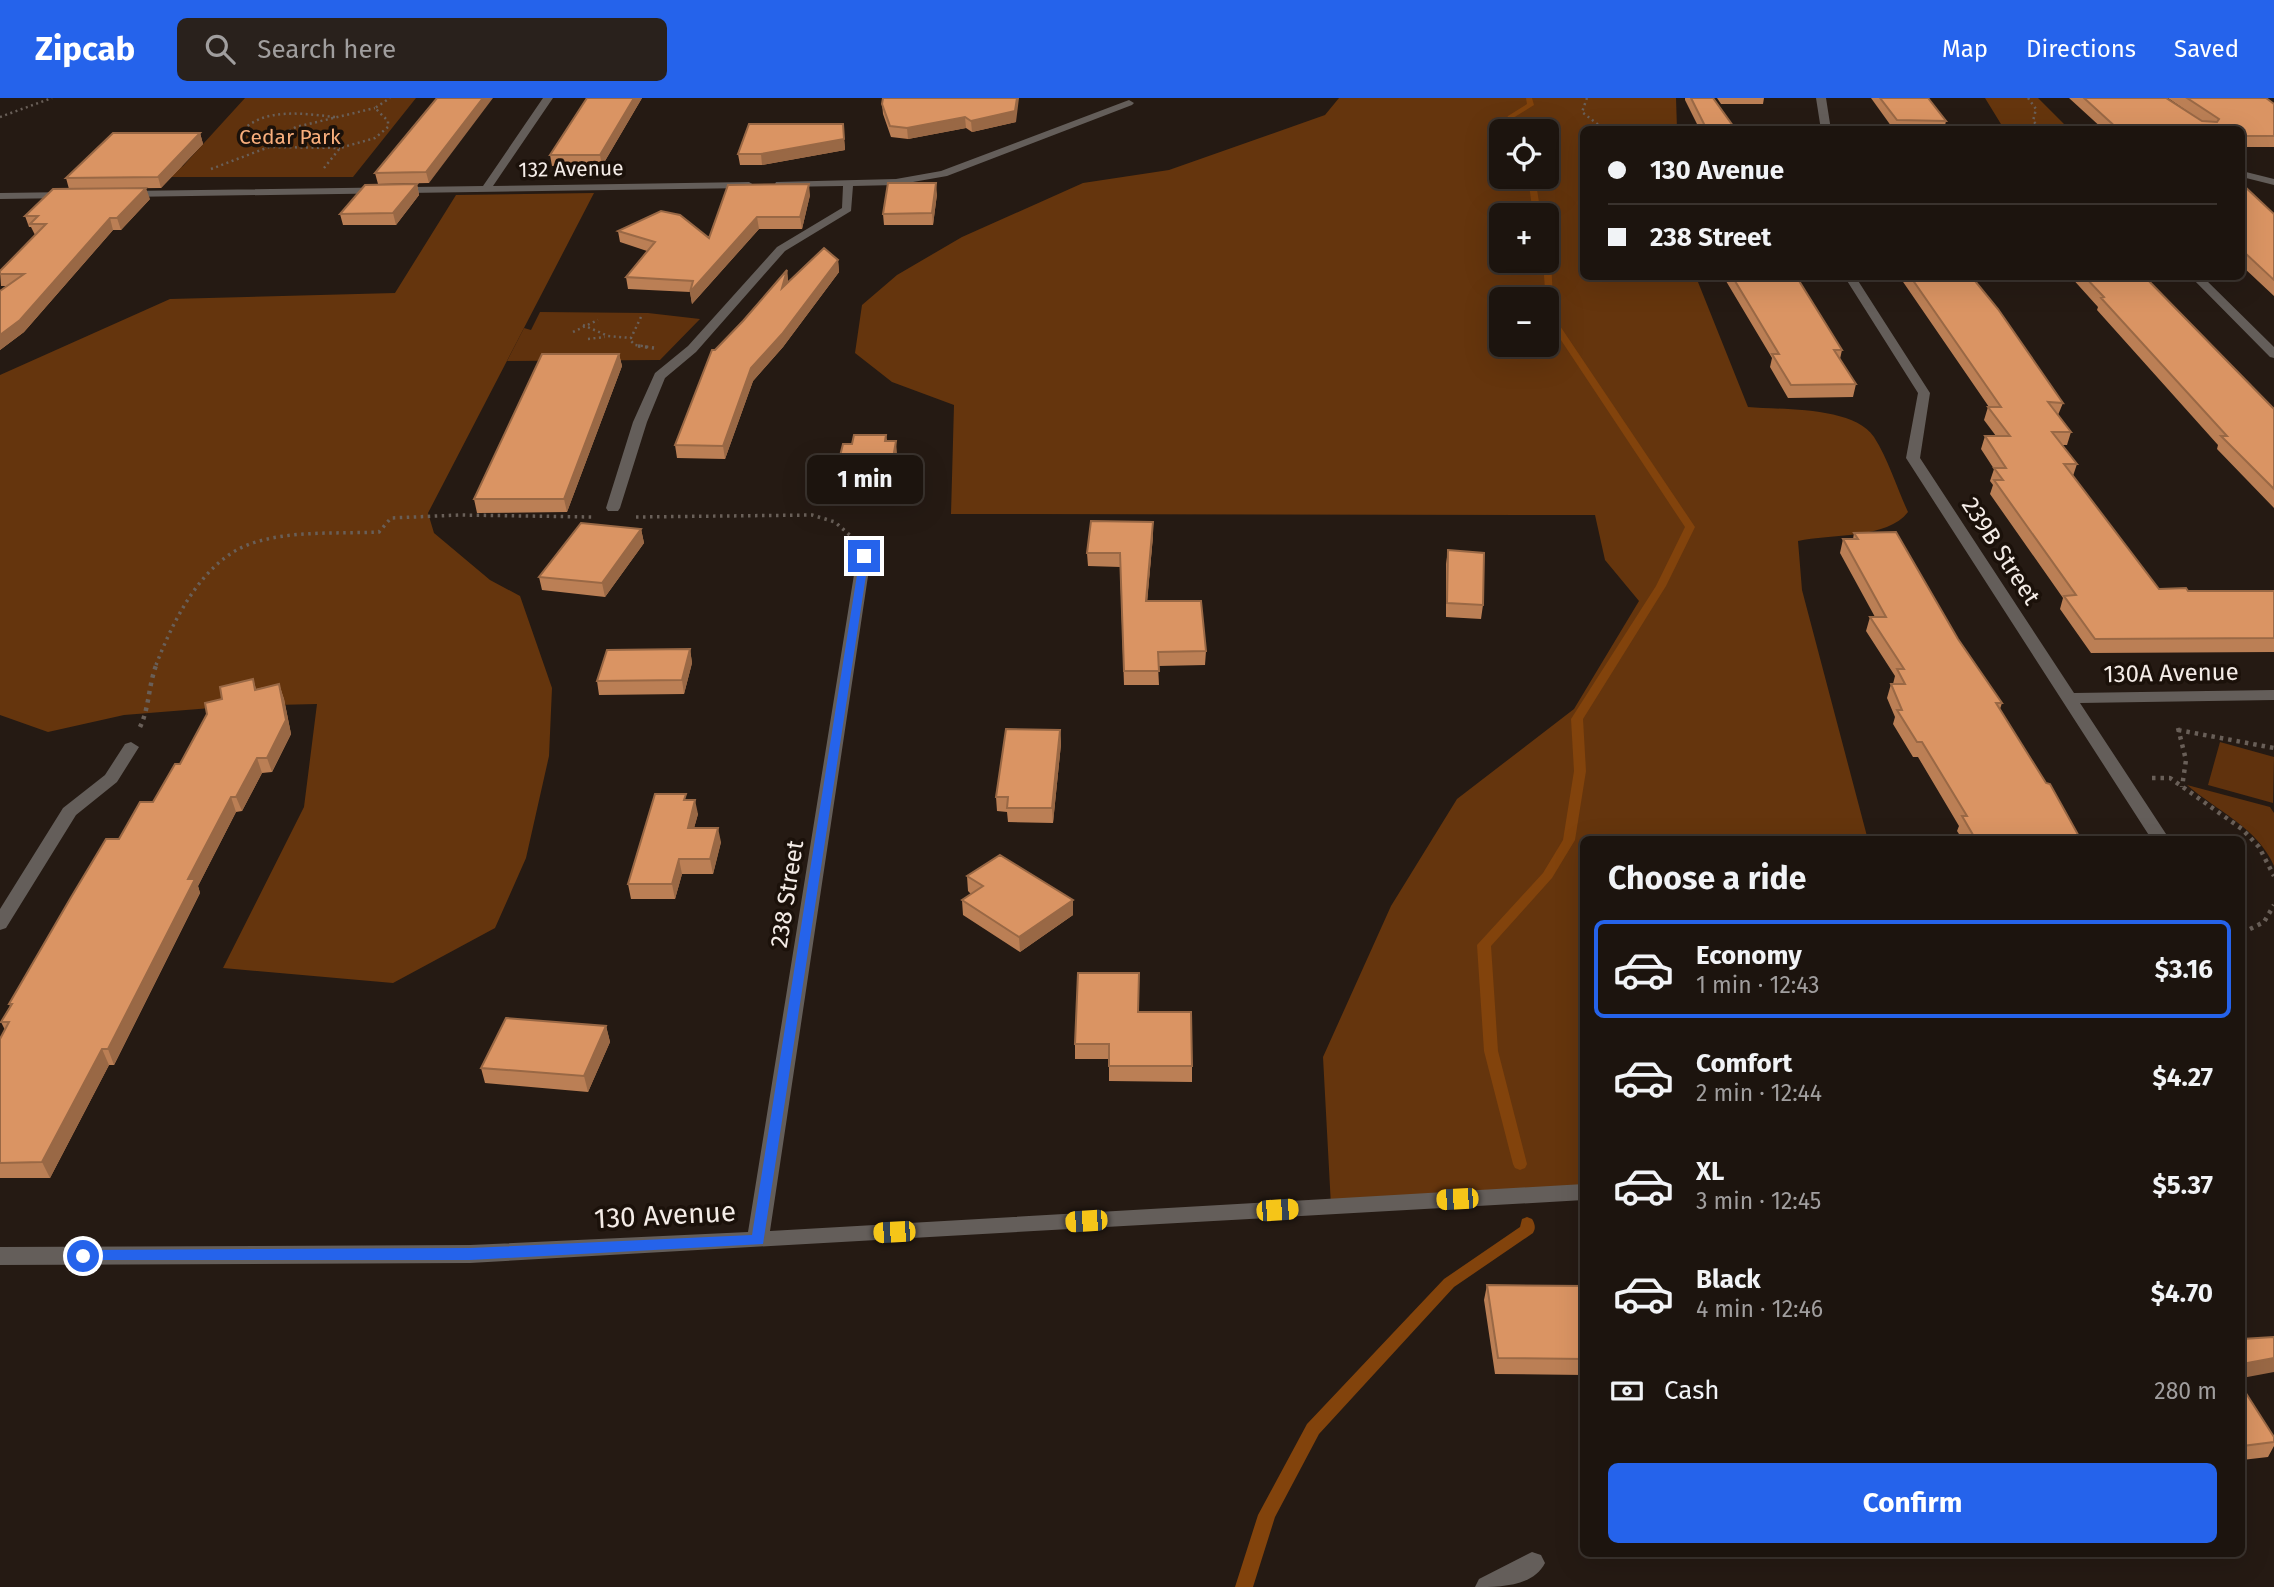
<!DOCTYPE html>
<html lang="en">
<head>
<meta charset="utf-8">
<style>
  :root { --surface:#1c140e; --page:#29211c; --text:#f1f3f6; --muted:#a09e9e; --line:#3a332e; --accent:#2563eb }
  body { margin:0; font-family:"Fira Sans",sans-serif; background:var(--page); color:var(--text); height:100vh; display:flex; flex-direction:column; font-size:26px; white-space:nowrap }
  * { box-sizing:border-box; margin:0 }
  p { font-size:23px; color:var(--muted) }
  .icon { flex:none; width:38px; height:38px; fill:none; stroke:currentColor; stroke-width:2; stroke-linecap:round; stroke-linejoin:round }
  .map { position:relative; flex:1; overflow:hidden }
  .drawer { position:absolute; left:1580px; top:738px; width:665px; height:721px; display:flex; flex-direction:column; background:var(--surface); border-radius:10px; box-shadow:0 7px 28px #0002,0 0 0 2px var(--line) }
  .drawer>* { flex:none }
  .top-card { position:absolute; left:1580px; top:28px; width:665px; height:154px; border-radius:10px; box-shadow:0 7px 28px #0002,0 0 0 2px var(--line); display:grid; align-content:center; height:154px; padding:0 28px; background:var(--surface) }
  .controls { position:absolute; left:1489px; top:21px; display:grid; gap:14px }
  .controls a { display:grid; place-items:center; width:70px; height:70px; border-radius:10px; background:var(--surface); box-shadow:0 7px 28px #0002,0 0 0 2px var(--line); font-size:35px }
  .end { position:absolute; width:32px; height:32px; margin:-16px; border:9px solid #2563eb; background:#fff; box-shadow:0 0 0 4px #fff }
  .from { border-radius:50% }
  .bubble { position:absolute; height:49px; border-radius:10px; background:var(--surface); box-shadow:0 7px 28px #0002,0 0 0 2px var(--line); font-size:23px; font-weight:700; line-height:49px; text-align:center }
  .car { position:absolute; width:21px; height:42px; margin:-21px -10px; border-radius:9px; box-shadow:0 0 5px 2px #0007; background:linear-gradient(#f5c518 24%,#345 0 40%,#f5c518 0 76%,#345 0 86%,#f5c518 0) }
  .top-card b { display:flex; align-items:center; gap:24px; height:66px; font-size:26px }
  .top-card b+b { border-top:2px solid var(--line) }
  .top-card i { width:18px; height:18px; background:var(--text) }
  ul { padding:0; list-style:none }
  li { display:flex; align-items:center; gap:21px; height:98px; margin:0 14px 10px; padding:0 14px; border:4px solid transparent; border-radius:10px }
  li div { flex:1 }
  li b { display:block; font-size:26px }
  li em { font-style:normal; font-weight:700 }
  li.selected { border-color:var(--accent) }
  li>.icon { width:63px; height:63px; stroke-width:1.5 }
  h2 { padding:0 28px; font-size:32px; line-height:84px }
  .pay { display:flex; align-items:center; gap:18px; height:77px; padding:0 28px; font-size:26px }
  .pay p { margin-inline-start:auto }
  .primary-button { display:flex; gap:14px; margin-top:auto; padding:14px 28px }
  .primary-button a { flex:1; height:80px; border-radius:10px; background:var(--accent); color:#fff; font-size:28px; font-weight:700; line-height:80px; text-align:center }
  header { display:flex; align-items:center; gap:42px; box-sizing:border-box; height:98px; padding:0 35px; background:var(--accent); color:#fff }
  header strong { font-size:33px }
  nav { display:flex; gap:38px; margin-inline-start:auto; font-size:24px }
  .search { width:490px; height:63px; background:var(--page); display:flex; align-items:center; gap:18px; box-sizing:border-box; padding:0 24px; border-radius:10px; color:var(--muted); font-size:26px }
  .map>svg:first-child { display:block }
  .green { fill:#60320d }
  .forest { fill:#65350d; fill-rule:evenodd }
  .lines { fill:none; stroke-linecap:round; stroke-linejoin:round }
  .stream { fill:#82430c; fill-rule:evenodd }
  .path-far2 { stroke:#695f58; stroke-width:2.5; stroke-dasharray:2 3.5; stroke-linecap:butt }
  .path-far1 { stroke:#695f58; stroke-width:3.5; stroke-dasharray:2.5 4.5; stroke-linecap:butt }
  .path { stroke:#695f58; stroke-width:4.5; stroke-dasharray:3.5 5; stroke-linecap:butt }
  .minor { fill:#645e5a; fill-rule:evenodd }
  .wall { fill:#bb7f55 }
  .shaded-wall { fill:#996845 }
  .building { fill:#da9463; stroke:#996845; stroke-width:2 }
  .route { fill:#2563eb }
  .labels { text-anchor:middle; dominant-baseline:central; stroke-width:7; stroke-linejoin:round; paint-order:stroke }
  .far-park-label { font-size:21px; fill:#f8ae7c; stroke:#1b110a }
  .far-street-label { font-size:21px; fill:#f4ece7; stroke:#1b110a }
  .street-label { font-size:24px; fill:#f4ece7; stroke:#1b110a }
  .near-street-label { font-size:28px; fill:#f4ece7; stroke:#1b110a }
</style>
</head>
<body>
<header>
<strong>Zipcab</strong>
<div class="search"><svg class="icon" aria-label="search" viewBox="0 0 24 24"><circle cx="10" cy="10" r="6"/><path d="M15 15l6 6"/></svg>Search here</div>
<nav><a>Map</a><a>Directions</a><a>Saved</a></nav>
</header>
<div class="map">
<svg width="2274" height="1489" viewBox="0 0 2274 1489">
  <rect width="100%" height="100%" fill="#251a13"/>
  <path class="green" d="M245,0H416L353,79H163L183,68Z
    M540,214L648,215L700,221L660,262L507,263L524,230L531,232Z
    M2220,644L2274,659L2273,705L2208,687Z
    M2187,687L2270,709L2274,715V768C2258,730 2217,713 2187,687Z"/>
  <path class="forest" d="M1339,0H1676L1677,31L1584,32V178L1696,179L1748,309C1781,312 1853,308 1874,339C1888,361 1897,390 1908,414C1888,441 1830,436 1798,443L1802,492L1868,742H1584V1094L1331,1108L1323,959L1391,808L1457,701L1574,611L1639,503L1605,462L1595,417L951,416L954,307L892,284L855,255L862,207L897,177L962,139L1083,85L1169,72L1325,17ZM1502,33H1547V79H1502ZM1502,117H1547V163H1502ZM1502,201H1547V247H1502Z
    M1985,0H2038L2069,31H2004Z
    M594,95L428,415L434,435L490,482L520,498L552,590L549,658L526,760L495,830L393,885L223,870L304,709L317,606L236,608L124,617L48,634L0,617V277L170,201L395,195L456,97Z"/>
  <g class="lines">
    <path class="stream" d="M1526,0H1532L1534,7L1513,20L1511,24L1518,33H1512L1505,24L1508,18L1527,6Z
      M1528,79H1535L1541,117H1533Z
      M1547,161L1551,163L1554,219L1695,429L1666,488L1583,621L1586,673L1575,742L1552,780L1491,848L1498,953L1527,1066L1525,1070L1520,1072L1515,1070L1513,1066L1484,953L1477,847L1543,775L1563,742L1574,673L1571,621L1656,488L1685,429L1547,221L1543,163H1547Z
      M1527,1119L1532,1121C1535,1126 1536,1130 1533,1135L1454,1189L1319,1336L1275,1419L1253,1489H1235L1258,1417L1307,1326L1444,1181L1520,1129L1522,1121Z"/>
    <path class="path-far2" d="M1587,0L1582,14L1605,32
      M2028,0L2036,11L2033,23L2042,32
      M0,19L52,0
      M335,19C306,16 266,9 243,32L250,37V44L269,49L287,41L289,33L296,29L375,10
      M324,70L340,50L375,40L388,29V23L375,10L390,0
      M211,71L269,49L340,50
      M641,219L630,242L635,247L649,249
      M583,227L608,238L631,240
      M573,234L598,222
      M588,241L605,239"/>
    <path class="path-far1" d="M638,248L654,250
      M636,419L812,417L835,424L853,440
      M156,567C173,523 202,463 250,446C289,432 338,436 379,434L391,420L459,417L592,419"/>
    <path class="path" d="M140,629C150,608 148,587 157,565
      M2178,630L2186,662L2182,689
      M2178,632L2274,650
      M2152,680H2170L2242,731L2259,749L2274,778
      M2250,831L2264,824L2274,807"/>
    <path class="minor" d="M543,0H553L493,88L749,84L754,87L749,90L126,99L121,96L126,93L483,88Z
      M1816,0H1826L1831,32H1821Z
      M1129,2L1134,5L1132,7L947,78L896,87L853,88L851,113L785,153L696,254L665,280L647,324L620,410L618,413H608L606,410L633,324L655,275L688,248L777,149L842,110L843,88L780,89L775,86L776,84L896,81L941,73Z
      M2242,73L2274,81V87L2242,79Z
      M0,95L70,94L75,97L70,100L0,101Z
      M1844,178H1855L1930,295L1920,360L2074,595L2274,592V602L2080,605L2170,742H2152L1906,360L1918,295Z
      M2190,178H2202L2274,249V260L2270,259Z
      M864,454L871,458L770,1133L1584,1086V1102L470,1165L0,1167V1149L470,1147L748,1134L857,458Z
      M131,644L139,649L117,684L76,717L6,830L0,832V811L63,710L105,677L125,646Z
      M1532,1454L1541,1457L1545,1465C1533,1489 1499,1489 1475,1489L1479,1481Z"/>
  </g>
  <path class="wall" d="M437,0L429,85L378,86L375,75Z
    M587,0H642L602,68H552L550,57Z
    M1685,0H1713L1736,32H1700L1685,2Z
    M1717,0H1764L1763,6H1721Z
    M1871,0H1928L1946,23L1944,32H1894Z
    M2069,0H2166L2203,24L2168,0H2266L2274,6V49H2242V32H2104Z
    M882,6L1016,24L972,34L966,30L908,41L891,39L883,16Z
    M843,26L845,52L762,67H740L738,56Z
    M200,35L203,46L161,90L69,91L66,80Z
    M417,86L419,97L396,127H343L340,116Z
    M2242,86L2274,116V198L2242,168Z
    M937,96L933,127H884L883,116Z
    M810,97L802,131H759L692,206L690,194L628,191L626,179L647,153L620,144L618,133L709,140Z
    M150,101L121,132H113L24,234L0,252V193L6,188H1L0,173L35,137L31,129H29L25,118Z
    M838,162L839,174L783,249L753,283L725,361L677,360L675,347L715,252L743,223L787,172L788,185Z
    M1723,178H1796L1842,252L1840,261L1856,286L1853,299L1788,300L1770,269L1772,260Z
    M1899,178H1971L2063,305L2058,317L2071,334L2067,347H2062L2077,366L2073,378L2159,491L2188,493H2274V554L2091,555L2060,511L2063,500L1990,396L1993,387L1990,383L1994,371L1981,351L1985,338H1996L1984,322L1988,309H1989Z
    M2070,178H2144L2274,311V410L2217,351L2218,347L2097,212L2098,209Z
    M619,256L622,268L567,414L477,415L474,401Z
    M886,337L887,343L897,356L891,391H876L873,408H833L831,394L852,346Z
    M641,431L644,445L605,499L542,492L539,479Z
    M1854,435L1958,541L2002,605L2000,611L2081,742H1963L1957,733L1959,728L1918,659H1913L1893,626L1895,619L1887,600L1891,586H1893L1895,578L1866,533L1870,519H1875L1840,455L1843,441H1853Z
    M1153,438L1147,503L1206,553L1205,567L1158,568L1159,587H1124L1120,469L1088,468L1087,455Z
    M1448,452L1483,507L1481,521L1446,519V466Z
    M690,551L692,565L684,596L599,597L597,583Z
    M253,581L256,591L279,586L284,601L291,636L272,674L262,675L242,713L236,714L198,788L200,795L114,967H109L50,1080H0V941L5,932L1,924L10,908L9,906L119,741L153,704L180,666L222,601Z
    M1060,632L1061,646L1053,725L1008,724L1007,714L997,713L996,699Z
    M687,702L698,716L694,730L721,744L713,776H682L675,801H631L628,786Z
    M967,778L1073,817L1020,854L963,817L962,802L971,796L968,793Z
    M1138,914L1192,968V984L1109,983V961H1075V946Z
    M606,928L610,944L588,994L485,985L481,970Z
    M1487,1187L1584,1188V1277L1495,1276L1484,1202Z
    M2242,1289L2274,1339V1348L2268,1359L2242,1362Z"/>
  <path class="shaded-wall" d="M483,0H493L429,85L426,74Z
    M634,0H642L602,68L600,57Z
    M1017,0H1019L1016,24L972,34L971,23Z
    M965,19L966,30L908,41L907,30Z
    M200,35L203,46L161,90L158,79Z
    M844,41L845,52L762,67L761,56Z
    M936,85L937,96L933,127L932,115Z
    M417,86L419,97L396,127L393,115Z
    M809,86L810,97L802,131L800,119Z
    M146,90L150,101L121,132L117,120Z
    M757,119L759,131L692,206L690,194Z
    M110,120L113,132L24,234L0,252V237Z
    M838,162L839,174L783,249L753,283L725,361L723,348L751,270Z
    M787,172L788,183L783,202L782,190Z
    M619,256L622,268L567,414L564,401Z
    M896,343L897,356L891,391L890,378Z
    M875,378L876,391L873,408L872,394Z
    M1153,424V438L1146,517V503Z
    M641,431L644,445L605,499L602,485Z
    M690,551L692,565L684,596L682,582Z
    M279,586L284,601L291,636L272,674L267,660Z
    M1060,632L1061,646L1053,725L1052,710Z
    M257,660L262,675L242,713L236,699Z
    M231,699L236,714L198,788L200,795L114,967L108,951L188,781Z
    M695,702L698,716L690,744L688,730Z
    M718,730L721,744L713,776L710,761Z
    M679,761L682,776L675,801L672,786Z
    M1073,802V817L1020,854L1019,839Z
    M606,928L610,944L588,994L584,978Z
    M102,951L109,967L50,1080L42,1064Z
    M2274,1260V1274L2242,1280V1266Z"/>
  <path class="building" d="M437,0H483L426,74L375,75Z
    M587,0H634L600,57H550Z
    M883,0H1017L1015,13L971,23L965,19L907,30L890,28L882,6Z
    M1691,0H1713L1736,32H1707Z
    M1880,0H1928L1946,23L1897,22Z
    M2084,0H2166L2202,23L2217,24L2219,21L2187,0H2266L2274,6V38H2242V32H2119Z
    M749,26H843L844,41L761,56H738Z
    M113,35H200L158,79L66,80Z
    M888,85H936L932,115L883,116Z
    M417,86L393,115L340,116L365,87Z
    M809,86L800,119H757L690,194L693,183L626,179L655,144L618,133L661,113L680,117L709,140L728,87Z
    M2242,86L2274,116V182L2244,154H2242Z
    M146,90L117,120H110L20,222L0,237V193L24,176H0V173L46,126H30L38,118H25L53,91Z
    M824,150L838,162L782,236L751,270L723,348L675,347L712,252H715L743,223L787,172L782,190Z
    M1732,178H1796L1842,252H1834L1856,286L1791,287L1772,256H1779Z
    M1910,178H1971L1998,211L2063,305L2048,304L2071,334H2052L2077,366H2064L2159,491L2186,490L2188,493H2274V540L2095,541L2064,498L2076,497L1994,382H2003L1994,370H2006L1985,338H2010L1988,309H2001Z
    M2084,178H2144L2274,311V391L2221,338H2227L2101,200L2104,199Z
    M542,256H619L564,401H474Z
    M854,337H886L885,343H896L890,378H875L872,394H831L843,346H852Z
    M1091,423L1153,424L1146,503H1201L1206,553L1158,554L1159,573H1124L1120,455H1087Z
    M581,425L641,431L602,485L539,479Z
    M1896,434L1958,541L2002,605H1996L2046,685L2050,686L2081,742H1976L1962,718H1967L1922,644H1917L1897,612H1902L1891,586H1905L1897,571H1904L1870,519H1886L1843,441H1858L1854,435Z
    M1448,452L1484,455L1483,507L1447,505Z
    M690,551L682,582L597,583L607,552Z
    M253,581L255,592L279,586L286,622L267,660H257L236,699H231L188,781H195L108,951H102L42,1064L0,1065V941L9,924H1L12,906H9L70,801L106,741H119L140,704H153L175,666H180L207,616L205,605L222,601L220,589Z
    M1006,631L1060,632L1052,710H1007L1008,699H996Z
    M655,696H686L684,702H695L688,730H718L710,761H679L672,786H628Z
    M1000,757L1073,802L1019,839L962,802L983,788L967,778Z
    M1078,875H1139L1138,914H1191L1192,968H1109V946H1075Z
    M506,920L606,928L584,978L481,970Z
    M1487,1187L1584,1188V1261L1498,1260Z
    M2274,1239V1260L2242,1266V1241Z
    M2242,1289L2274,1339V1344L2242,1348Z"/>
  <path class="route" d="M864,455L869,458L763,1146L470,1162H78L76,1158L83,1152L470,1150L752,1137L860,458Z"/>
  <g class="labels">
    <g class="far-park-label">
      <text x="290" y="39">Cedar Park</text>
    </g>
    <g class="far-street-label">
      <text transform="translate(571 71) rotate(-1)">132 Avenue</text>
    </g>
    <g class="street-label">
      <text transform="translate(2001 453) rotate(57)">239B Street</text>
      <text transform="translate(2171 575) rotate(-1)">130A Avenue</text>
      <text transform="translate(787 796) rotate(-81)">238 Street</text>
    </g>
    <g class="near-street-label">
      <text transform="translate(665 1117) rotate(-3)">130 Avenue</text>
    </g>
  </g>
</svg>
<div class="controls">
<a><svg class="icon" aria-label="locate" viewBox="0 0 24 24"><circle cx="12" cy="12" r="6"/><path d="M12 2v4M12 18v4M2 12h4M18 12h4"/></svg></a>
<a>+</a>
<a>−</a>
</div>
<i class="end from" style="left:83px;top:1158px"></i>
<i class="end" style="left:864px;top:458px"></i>
<div class="bubble" style="left:807px;top:357px;width:116px">1 min</div>
<i class="car" style="left:1457px;top:1101px;rotate:267deg"></i>
<i class="car" style="left:1277px;top:1112px;rotate:86deg"></i>
<i class="car" style="left:1086px;top:1123px;rotate:266deg"></i>
<i class="car" style="left:894px;top:1134px;rotate:267deg"></i>
<div class="top-card">
<b><i class="from"></i>130 Avenue</b>
<b><i></i>238 Street</b>
</div>
<section class="drawer">
<h2>Choose a ride</h2>
<ul>
<li class="selected"><svg class="icon" aria-label="car" viewBox="0 0 24 24"><path d="M5 17H2v-5l4-1 3-4h7l3 4 3 1v5h-3M9 17h6M6 11h13"/><circle cx="7" cy="17" r="2"/><circle cx="17" cy="17" r="2"/></svg><div><b>Economy</b><p>1 min · 12:43</p></div><em>$3.16</em></li>
<li><svg class="icon" aria-label="car" viewBox="0 0 24 24"><path d="M5 17H2v-5l4-1 3-4h7l3 4 3 1v5h-3M9 17h6M6 11h13"/><circle cx="7" cy="17" r="2"/><circle cx="17" cy="17" r="2"/></svg><div><b>Comfort</b><p>2 min · 12:44</p></div><em>$4.27</em></li>
<li><svg class="icon" aria-label="car" viewBox="0 0 24 24"><path d="M5 17H2v-5l4-1 3-4h7l3 4 3 1v5h-3M9 17h6M6 11h13"/><circle cx="7" cy="17" r="2"/><circle cx="17" cy="17" r="2"/></svg><div><b>XL</b><p>3 min · 12:45</p></div><em>$5.37</em></li>
<li><svg class="icon" aria-label="car" viewBox="0 0 24 24"><path d="M5 17H2v-5l4-1 3-4h7l3 4 3 1v5h-3M9 17h6M6 11h13"/><circle cx="7" cy="17" r="2"/><circle cx="17" cy="17" r="2"/></svg><div><b>Black</b><p>4 min · 12:46</p></div><em>$4.70</em></li>
</ul>
<div class="pay"><svg class="icon" aria-label="cash" viewBox="0 0 24 24"><path d="M3 7h18v10H3z"/><circle cx="12" cy="12" r="2"/></svg>Cash<p>280 m</p></div>
<div class="primary-button"><a>Confirm</a></div>
</section>
</div>
</body>
</html>
